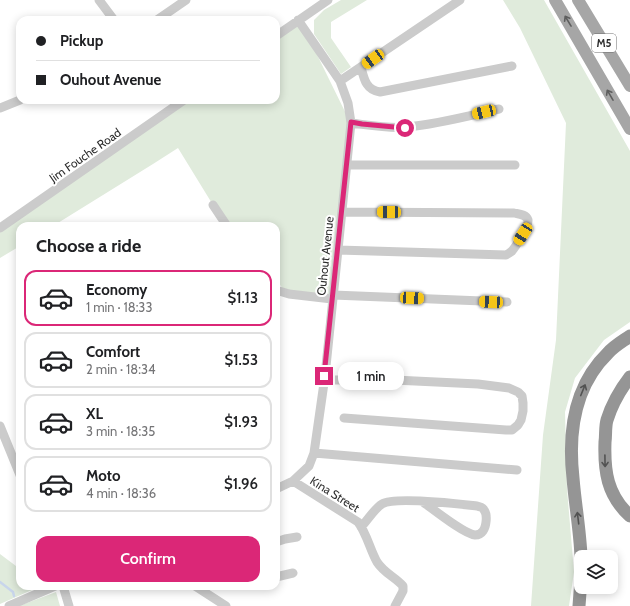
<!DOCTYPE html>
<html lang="en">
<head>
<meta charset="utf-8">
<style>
  :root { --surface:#fff; --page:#f6f6f6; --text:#202124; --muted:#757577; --line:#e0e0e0; --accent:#db2777 }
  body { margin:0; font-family:Cabin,sans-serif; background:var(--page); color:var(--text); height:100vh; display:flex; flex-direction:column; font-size:15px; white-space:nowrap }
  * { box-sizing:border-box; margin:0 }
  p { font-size:13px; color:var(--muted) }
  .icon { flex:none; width:22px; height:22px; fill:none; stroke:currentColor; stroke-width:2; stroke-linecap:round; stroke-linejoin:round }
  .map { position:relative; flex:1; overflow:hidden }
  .drawer { position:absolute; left:16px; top:222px; width:264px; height:368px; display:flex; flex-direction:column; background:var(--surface); border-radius:12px; box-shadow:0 2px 10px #0003 }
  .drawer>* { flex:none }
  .top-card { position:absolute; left:16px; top:16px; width:264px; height:88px; border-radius:12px; box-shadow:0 2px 10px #0003; display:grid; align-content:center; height:88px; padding:0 20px; background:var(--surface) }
  .buttons { position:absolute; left:574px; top:550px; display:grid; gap:8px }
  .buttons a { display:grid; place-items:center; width:44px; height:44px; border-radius:8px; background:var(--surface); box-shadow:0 2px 10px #0003; font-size:20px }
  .end { position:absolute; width:18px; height:18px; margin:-9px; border:5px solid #db2777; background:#fff; box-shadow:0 0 0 2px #fff }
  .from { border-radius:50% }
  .bubble { position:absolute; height:28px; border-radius:12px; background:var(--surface); box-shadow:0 2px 10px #0003; font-size:13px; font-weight:600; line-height:28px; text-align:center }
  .car { position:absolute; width:12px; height:24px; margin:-12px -6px; border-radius:5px; box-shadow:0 0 3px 1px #0007; background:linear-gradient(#f5c518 24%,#345 0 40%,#f5c518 0 76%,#345 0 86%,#f5c518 0) }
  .top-card b { display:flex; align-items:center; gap:14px; height:38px; font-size:15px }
  .top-card b+b { border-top:1px solid var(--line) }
  .top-card i { width:10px; height:10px; background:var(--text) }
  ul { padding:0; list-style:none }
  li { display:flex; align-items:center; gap:12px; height:56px; margin:0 8px 6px; padding:0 12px; border:2px solid var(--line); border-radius:12px }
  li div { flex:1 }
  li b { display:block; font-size:15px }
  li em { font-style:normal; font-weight:600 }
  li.selected { border-color:var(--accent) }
  li>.icon { width:36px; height:36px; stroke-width:1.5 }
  h2 { padding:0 20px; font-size:18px; line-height:48px }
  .primary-button { display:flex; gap:8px; margin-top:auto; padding:8px 20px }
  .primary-button a { flex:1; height:46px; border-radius:12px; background:var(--accent); color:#fff; font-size:16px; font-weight:600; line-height:46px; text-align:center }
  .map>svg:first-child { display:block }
  .green { fill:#e0ebdc }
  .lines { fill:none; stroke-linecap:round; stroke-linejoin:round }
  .stream { stroke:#c8d5eb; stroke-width:2.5 }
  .minor { stroke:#cbcbcb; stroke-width:9 }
  .major { stroke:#a6a6a6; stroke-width:12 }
  .highway { stroke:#959595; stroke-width:13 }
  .oneway { stroke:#5e5e5e }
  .oneway2 { stroke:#525252 }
  .route { stroke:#db2777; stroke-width:5 }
  .labels { text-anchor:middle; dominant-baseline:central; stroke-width:4; stroke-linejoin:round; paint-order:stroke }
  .shield { fill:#fff; stroke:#6d6d6d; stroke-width:1 }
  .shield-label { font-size:11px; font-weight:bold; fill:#2e2e2e }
  .street-label { font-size:12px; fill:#2e2e2e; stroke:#fff }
</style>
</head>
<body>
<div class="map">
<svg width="630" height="606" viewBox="0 0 630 606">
  <rect width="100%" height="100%" fill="#fff"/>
  <path class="green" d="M341,0H367L331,22V38L351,67L341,74L314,34V20L324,10Z
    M503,0H544L630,151V322L604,340L575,378L565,412L567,489L574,572L569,606H531L543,435L556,340L566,123L520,28Z
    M300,20L353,128L335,300L284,290L276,280V226H231L213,205L178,148L153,164L53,226H20V246L0,258V227L184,100H276V37Z
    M0,554L20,569V586H41L0,604Z
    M56,592L60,606H19Z"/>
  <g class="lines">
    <path class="stream" d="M0,582L13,592L14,596"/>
    <path class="minor" d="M99,0L114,20
      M157,20L186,0
      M276,36L328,0
      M361,67C364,79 366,90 380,92L512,66
      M340,81L460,0
      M0,108L20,100
      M351,123C368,125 390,129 407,127C438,124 468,116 499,109
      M347,165H515
      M213,205L227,226
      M0,228L184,100
      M338,250L506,255C509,253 510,253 512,251C516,246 529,226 528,220C526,214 518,214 514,213L342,212
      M276,290L289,294L332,299
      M333,295L507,302
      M324,380H394L478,384L509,388L518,392L522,396L523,403V411L521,420L518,425L512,430H506L344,418
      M0,426L20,475
      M314,453L517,470
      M293,481L358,522C367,534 370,550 377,562C384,573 395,577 403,586V591L395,606
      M276,489L293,481L309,466L314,453L325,376L351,123L348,103L340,81L298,20
      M361,527C368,520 374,509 382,504C395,496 459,504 477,506C480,507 483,507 484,510C488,515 486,527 483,531C481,534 478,535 475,535C464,534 433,509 423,502
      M276,542L285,539L297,537
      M276,577L293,573
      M63,586L69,606
      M195,586L226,606
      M9,606L55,586"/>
    <path class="major" d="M555,0L630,129
      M578,0L630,86"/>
    <path class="highway" d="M630,377C620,390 612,404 607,420C605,427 606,435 605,442C604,471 607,495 630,516
      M581,557C580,530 575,504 573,478C568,433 574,386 608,353C614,346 623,341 630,336
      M579,606L581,579"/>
  </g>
  <defs><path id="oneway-shaft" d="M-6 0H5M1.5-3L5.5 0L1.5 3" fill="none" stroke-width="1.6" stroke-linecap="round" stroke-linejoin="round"/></defs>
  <g class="oneway">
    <use href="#oneway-shaft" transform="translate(568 21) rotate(-121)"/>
    <use href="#oneway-shaft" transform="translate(610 95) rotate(-120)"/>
  </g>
  <g class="oneway2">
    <use href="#oneway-shaft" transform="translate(583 390) rotate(-68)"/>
    <use href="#oneway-shaft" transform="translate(605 461) rotate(89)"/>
    <use href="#oneway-shaft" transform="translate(578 518) rotate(-97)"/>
  </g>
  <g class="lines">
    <path class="route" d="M324,376L351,122L362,124L405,128"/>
  </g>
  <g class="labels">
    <rect class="shield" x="592" y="34" width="24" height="18" rx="3"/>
    <g class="shield-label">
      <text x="604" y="43">M5</text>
    </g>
    <g class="street-label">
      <text transform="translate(85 155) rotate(-35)">Jim Fouche Road</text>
      <text transform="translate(325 256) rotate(-84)">Ouhout Avenue</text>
      <text transform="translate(335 494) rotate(32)">Kina Street</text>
    </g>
  </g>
</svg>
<div class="buttons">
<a><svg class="icon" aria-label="layers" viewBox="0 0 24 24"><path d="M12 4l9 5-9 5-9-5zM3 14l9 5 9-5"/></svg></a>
</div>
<i class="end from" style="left:405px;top:128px"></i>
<i class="end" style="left:324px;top:376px"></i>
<div class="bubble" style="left:338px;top:362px;width:66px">1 min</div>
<i class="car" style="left:373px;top:59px;rotate:236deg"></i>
<i class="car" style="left:484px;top:112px;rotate:257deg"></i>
<i class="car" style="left:389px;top:212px;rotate:271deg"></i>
<i class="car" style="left:523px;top:234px;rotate:213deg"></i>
<i class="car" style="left:412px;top:298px;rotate:93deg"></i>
<i class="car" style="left:491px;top:302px;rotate:273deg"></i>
<div class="top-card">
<b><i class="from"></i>Pickup</b>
<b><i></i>Ouhout Avenue</b>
</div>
<section class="drawer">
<h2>Choose a ride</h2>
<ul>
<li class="selected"><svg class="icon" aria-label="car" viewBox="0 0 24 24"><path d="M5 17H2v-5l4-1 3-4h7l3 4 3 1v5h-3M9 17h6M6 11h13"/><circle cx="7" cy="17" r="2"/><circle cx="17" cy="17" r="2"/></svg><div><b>Economy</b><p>1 min · 18:33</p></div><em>$1.13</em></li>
<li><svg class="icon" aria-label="car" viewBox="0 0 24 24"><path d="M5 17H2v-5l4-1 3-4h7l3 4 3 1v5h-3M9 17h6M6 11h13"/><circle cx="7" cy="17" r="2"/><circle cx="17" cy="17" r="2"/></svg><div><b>Comfort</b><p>2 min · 18:34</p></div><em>$1.53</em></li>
<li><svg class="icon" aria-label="car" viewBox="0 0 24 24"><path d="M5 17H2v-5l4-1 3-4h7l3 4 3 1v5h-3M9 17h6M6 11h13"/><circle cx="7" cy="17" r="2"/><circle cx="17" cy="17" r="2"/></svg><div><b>XL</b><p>3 min · 18:35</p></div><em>$1.93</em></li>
<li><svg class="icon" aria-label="car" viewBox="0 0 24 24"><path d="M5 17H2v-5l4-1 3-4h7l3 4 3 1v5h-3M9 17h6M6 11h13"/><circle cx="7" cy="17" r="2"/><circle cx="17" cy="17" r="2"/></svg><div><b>Moto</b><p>4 min · 18:36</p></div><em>$1.96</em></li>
</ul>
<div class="primary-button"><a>Confirm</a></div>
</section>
</div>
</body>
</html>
